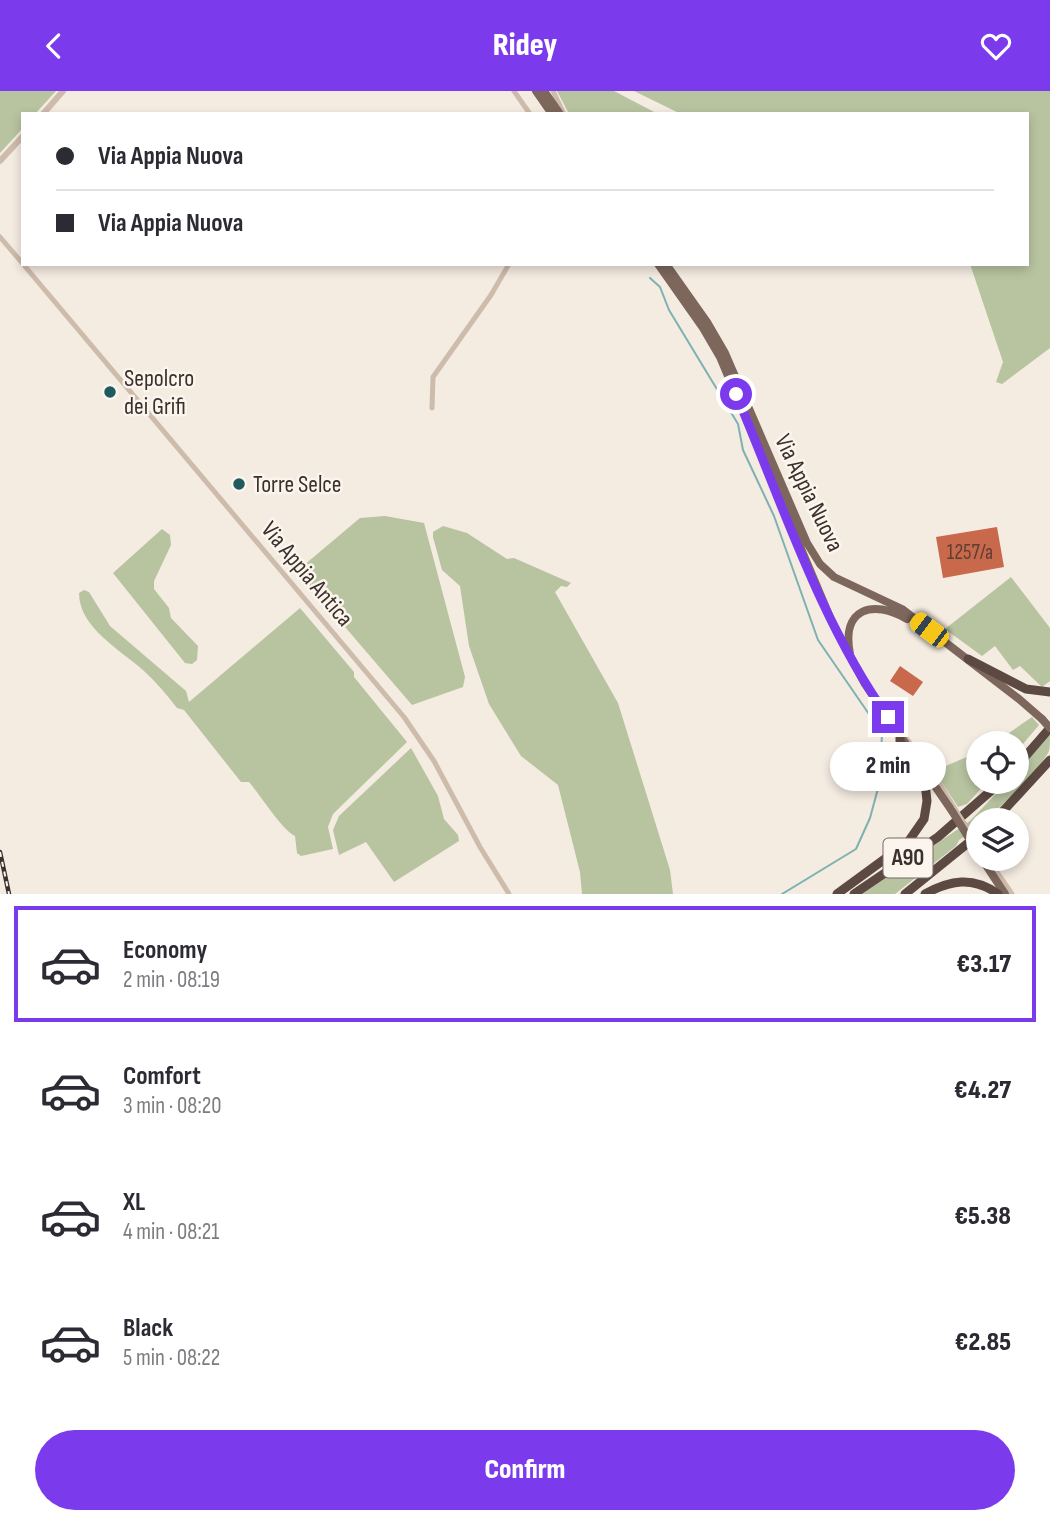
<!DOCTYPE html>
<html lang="en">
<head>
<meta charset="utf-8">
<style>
  :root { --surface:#fff; --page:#f2f2f3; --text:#2b2b33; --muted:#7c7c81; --line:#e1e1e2; --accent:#7c3aed }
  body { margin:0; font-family:"Sofia Sans Condensed",sans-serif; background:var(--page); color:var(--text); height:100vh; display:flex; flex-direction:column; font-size:26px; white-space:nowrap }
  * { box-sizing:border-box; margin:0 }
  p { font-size:23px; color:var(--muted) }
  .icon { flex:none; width:38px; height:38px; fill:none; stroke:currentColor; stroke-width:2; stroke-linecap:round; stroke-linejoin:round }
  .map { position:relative; height:803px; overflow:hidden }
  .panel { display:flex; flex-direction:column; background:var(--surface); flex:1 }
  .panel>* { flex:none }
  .top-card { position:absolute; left:21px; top:21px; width:1008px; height:154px; border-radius:0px; box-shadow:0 4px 10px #0003; display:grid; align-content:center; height:154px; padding:0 35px; background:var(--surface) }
  .tools { position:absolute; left:966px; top:640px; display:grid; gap:14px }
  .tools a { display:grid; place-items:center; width:63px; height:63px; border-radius:50%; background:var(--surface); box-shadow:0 4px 10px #0003; font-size:35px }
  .end { position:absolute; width:32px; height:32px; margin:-16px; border:9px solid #7c3aed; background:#fff; box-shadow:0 0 0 4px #fff }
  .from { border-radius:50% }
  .bubble { position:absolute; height:49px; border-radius:24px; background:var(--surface); box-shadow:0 4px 10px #0003; font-size:23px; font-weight:800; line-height:49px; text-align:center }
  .car { position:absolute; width:21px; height:42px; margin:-21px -10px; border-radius:9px; box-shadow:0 0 5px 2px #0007; background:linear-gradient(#f5c518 24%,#345 0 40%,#f5c518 0 76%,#345 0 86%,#f5c518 0) }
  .top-card b { display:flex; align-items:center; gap:24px; height:66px; font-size:26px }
  .top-card b+b { border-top:2px solid var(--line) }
  .top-card i { width:18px; height:18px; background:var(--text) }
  ul { padding:12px 0 0; list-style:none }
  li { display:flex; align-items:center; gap:21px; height:116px; margin:0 14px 10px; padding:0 21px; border:4px solid transparent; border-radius:0px }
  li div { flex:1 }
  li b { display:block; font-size:26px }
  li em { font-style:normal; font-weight:800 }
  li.active { border-color:var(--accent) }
  li>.icon { width:63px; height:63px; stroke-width:1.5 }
  .primary-button { display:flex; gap:14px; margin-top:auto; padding:14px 35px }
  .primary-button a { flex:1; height:80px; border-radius:42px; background:var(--accent); color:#fff; font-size:28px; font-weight:800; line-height:80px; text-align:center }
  header { display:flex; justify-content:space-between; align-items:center; height:91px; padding:0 35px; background:var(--accent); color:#fff; font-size:32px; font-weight:800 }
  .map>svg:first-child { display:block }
  .green { fill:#b8c4a0 }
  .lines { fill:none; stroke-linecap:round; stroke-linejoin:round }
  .stream { stroke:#7fb0b2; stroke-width:2 }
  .building { fill:#c8694b }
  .minor { stroke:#cdbbac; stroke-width:5 }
  .tertiary { stroke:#cdbbac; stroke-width:6 }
  .primary { stroke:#7d675c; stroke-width:8 }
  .motorway { stroke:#5c4a42; stroke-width:9 }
  .rail-casing { stroke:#3b302b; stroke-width:4.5 }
  .rail { stroke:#fbf5ee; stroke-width:2; stroke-dasharray:5; stroke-linecap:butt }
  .minor-bridge { stroke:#cdbbac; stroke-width:5 }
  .primary-bridge { stroke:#7d675c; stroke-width:8 }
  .route { stroke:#7c3aed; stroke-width:9 }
  .poi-dot { fill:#1f5a5e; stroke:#fbf5ee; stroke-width:2.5 }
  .labels { text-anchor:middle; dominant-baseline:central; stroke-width:5; stroke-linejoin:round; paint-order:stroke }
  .number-label { font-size:21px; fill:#5e3e33 }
  .shield { fill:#fbf5ee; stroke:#756b66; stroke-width:2 }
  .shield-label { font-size:23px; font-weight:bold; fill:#3b302b }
  .poi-label { font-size:24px; fill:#3b302b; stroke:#fbf5ee; text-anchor:start }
  .street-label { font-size:24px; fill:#3b302b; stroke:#fbf5ee }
</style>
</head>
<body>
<header><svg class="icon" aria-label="back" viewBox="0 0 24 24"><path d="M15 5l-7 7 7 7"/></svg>Ridey<svg class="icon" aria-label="heart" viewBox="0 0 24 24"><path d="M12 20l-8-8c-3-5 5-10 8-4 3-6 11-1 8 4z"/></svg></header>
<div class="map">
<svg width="1050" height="803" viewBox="0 0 1050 803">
  <rect width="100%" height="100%" fill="#f4ebe1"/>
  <path class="green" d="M0,0H56L35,23H23V37L0,62Z
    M557,0H614L658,23H569Z
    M634,0H1050V257L1002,293L996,291L1003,271L970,173H1027V23H681Z
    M385,425L424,432L465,586L463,596L412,614L297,480L360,427Z
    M443,435L467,442L507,468L514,467L571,492L567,496L561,495L555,501L618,612L670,779L673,803H582L580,781L558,694L521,665L489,613L469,555L460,495L442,479L433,446V441Z
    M162,438L170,444L171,454L154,490V498L169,517L171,527L198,555L197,569L192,573L185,572L113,482Z
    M1011,486L1050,537V590L1042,596L1020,575L1013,579L995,555L982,565L945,538Z
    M84,499L89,501L110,535L186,600L189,611L300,517L354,581V586L407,651L333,723L328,736L333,758L301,765L297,762L295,745C282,739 261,705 249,691H241L184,619L177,617C167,604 156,591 144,580C121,559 79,537 79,502Z
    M1032,626L1039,634L1017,660V653H993Z
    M1050,644C1050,649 1050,656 1049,660C1040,679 1001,715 985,730H978V736L959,749L956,755L895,803H862L970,730L1007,691H1017V681Z
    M411,657L438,705L444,728L458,744L459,750L394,791L366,751L339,764L333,739L339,725Z
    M978,661V691H987L967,713L958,716L939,687V678Z"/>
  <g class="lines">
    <path class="stream" d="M650,187L660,196L669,219L738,333L743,359L774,425L818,549L882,642L880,690L870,727L856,758L782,803"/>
  </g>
  <path class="building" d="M997,436L1004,476L943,487L936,446Z
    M900,575L923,591L913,605L890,590Z"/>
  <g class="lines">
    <path class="minor" d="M514,0L530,23
      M553,0L564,23
      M0,146L23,173
      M23,173L404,626L434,670L480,756L509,803
      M432,317L433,286L491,204L509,173
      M902,642L931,678L955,718
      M988,768L1012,803"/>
    <path class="tertiary" d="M43,23L63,0
      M0,70L23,45"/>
    <path class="primary" d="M536,0L552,23
      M544,0L560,23
      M658,173L703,237L720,266L832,531L865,593L952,720
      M666,173L707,231L725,262L807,452L820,473L834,486L902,518L1019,608L1042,628
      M850,563C841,517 873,508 907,528
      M982,768L1005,803"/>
    <path class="motorway" d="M968,568L1026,598L1050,601
      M1017,675L1050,637
      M994,730L1050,669
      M837,803L908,751L924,728L927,710L925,692L900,650V643
      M854,803L938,746L1001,691
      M905,803L978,744
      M925,803C950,789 973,785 998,803"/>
    <defs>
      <path id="rail" d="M0,761L9,803"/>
    </defs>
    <use href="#rail" class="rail-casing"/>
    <use href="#rail" class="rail"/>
    <path class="minor-bridge" d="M955,718L978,753"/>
    <path class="primary-bridge" d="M1042,628L1050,637
      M952,720L978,762"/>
  </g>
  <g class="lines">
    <path class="route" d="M736,303C781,409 821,533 888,626"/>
  </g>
  <g class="poi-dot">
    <circle cx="110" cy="301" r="7"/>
    <circle cx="239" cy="393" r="7"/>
  </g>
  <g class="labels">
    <g class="number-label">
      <text x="970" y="461">1257/a</text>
    </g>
    <rect class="shield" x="883.5" y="747.5" width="49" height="39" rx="5"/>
    <g class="shield-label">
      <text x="908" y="767">A90</text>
    </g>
    <g class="poi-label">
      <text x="124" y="287">Sepolcro<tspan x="124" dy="28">dei Grifi</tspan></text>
      <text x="253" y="393">Torre Selce</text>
    </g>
    <g class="street-label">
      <text transform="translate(809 402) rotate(64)">Via Appia Nuova</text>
      <text transform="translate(307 483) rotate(50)">Via Appia Antica</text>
    </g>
  </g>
</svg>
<div class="tools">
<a><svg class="icon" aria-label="locate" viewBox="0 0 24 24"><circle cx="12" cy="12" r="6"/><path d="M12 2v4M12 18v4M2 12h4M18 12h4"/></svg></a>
<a><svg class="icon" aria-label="layers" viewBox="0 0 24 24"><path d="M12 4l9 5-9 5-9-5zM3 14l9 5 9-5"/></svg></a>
</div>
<i class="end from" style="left:736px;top:303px"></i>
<i class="end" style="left:888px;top:626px"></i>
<div class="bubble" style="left:830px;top:651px;width:116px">2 min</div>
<i class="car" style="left:929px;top:539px;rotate:307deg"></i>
<div class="top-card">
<b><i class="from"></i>Via Appia Nuova</b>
<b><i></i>Via Appia Nuova</b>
</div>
</div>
<section class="panel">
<ul>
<li class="active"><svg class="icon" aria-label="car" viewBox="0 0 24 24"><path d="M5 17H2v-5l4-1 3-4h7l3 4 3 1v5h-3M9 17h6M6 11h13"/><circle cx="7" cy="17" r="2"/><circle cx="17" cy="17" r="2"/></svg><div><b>Economy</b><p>2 min · 08:19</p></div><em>€3.17</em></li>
<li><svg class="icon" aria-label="car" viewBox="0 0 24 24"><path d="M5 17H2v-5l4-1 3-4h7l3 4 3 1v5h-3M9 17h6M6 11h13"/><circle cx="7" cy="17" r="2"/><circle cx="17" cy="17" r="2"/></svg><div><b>Comfort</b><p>3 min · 08:20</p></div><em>€4.27</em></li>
<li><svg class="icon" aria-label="car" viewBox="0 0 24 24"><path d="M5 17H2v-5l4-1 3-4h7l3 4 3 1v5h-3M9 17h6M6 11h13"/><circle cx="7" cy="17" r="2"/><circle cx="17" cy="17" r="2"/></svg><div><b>XL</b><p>4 min · 08:21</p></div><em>€5.38</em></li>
<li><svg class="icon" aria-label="car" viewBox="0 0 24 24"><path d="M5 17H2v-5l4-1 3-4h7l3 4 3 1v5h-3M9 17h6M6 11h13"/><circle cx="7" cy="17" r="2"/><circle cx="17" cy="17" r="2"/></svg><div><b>Black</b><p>5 min · 08:22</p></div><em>€2.85</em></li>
</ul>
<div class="primary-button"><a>Confirm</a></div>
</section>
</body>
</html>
